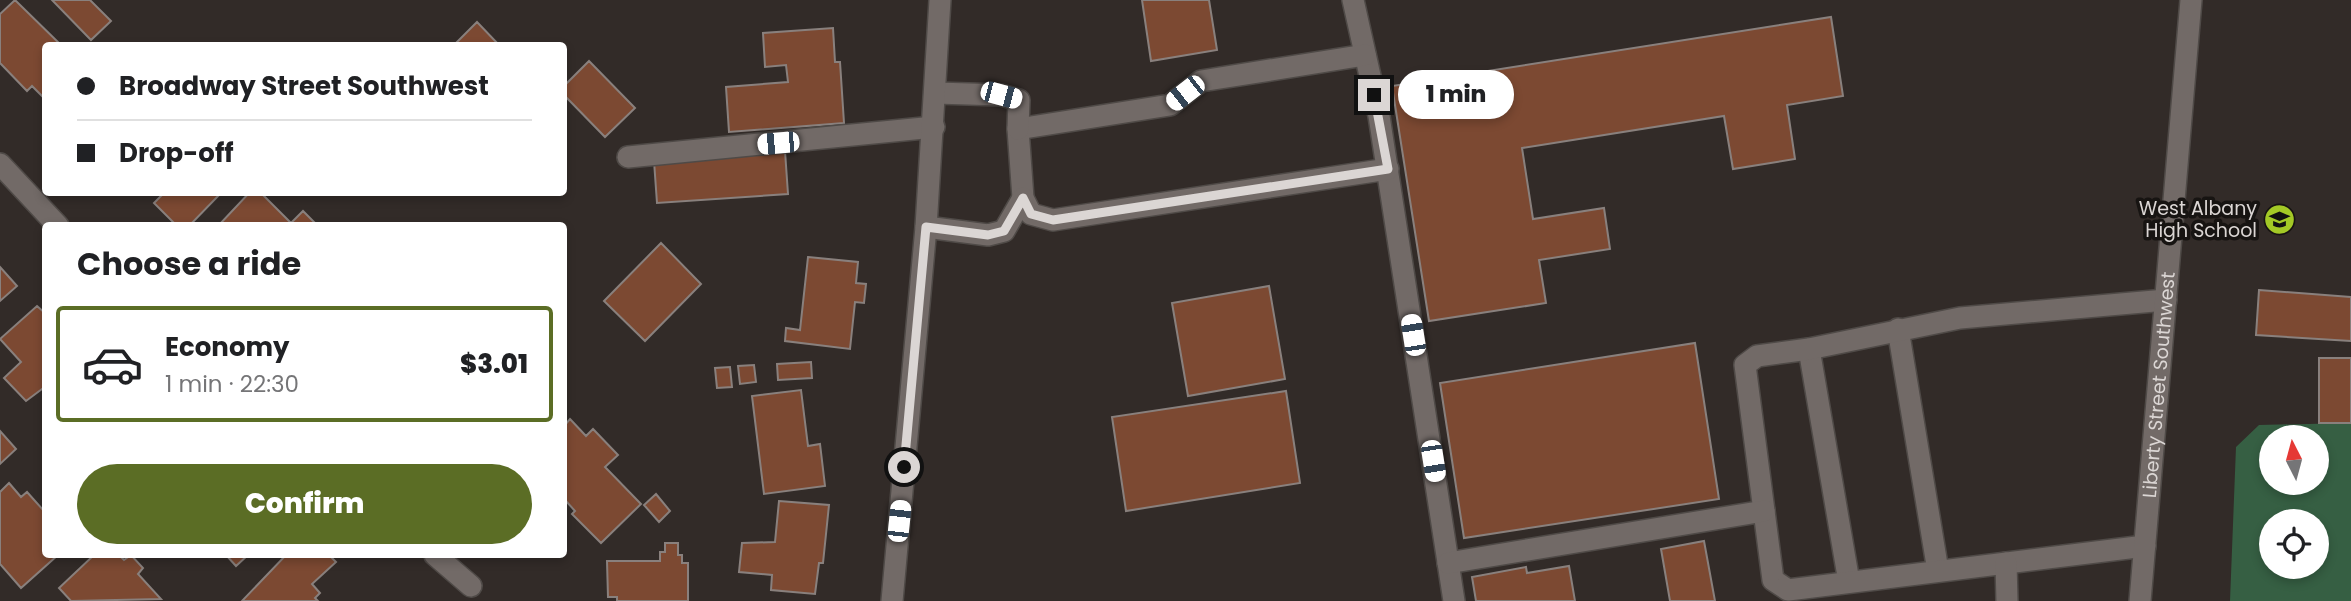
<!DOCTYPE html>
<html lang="en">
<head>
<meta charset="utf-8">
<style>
  :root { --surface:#fff; --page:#f6f6f6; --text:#202124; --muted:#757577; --line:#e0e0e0; --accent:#5b6d25 }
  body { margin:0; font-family:Poppins,sans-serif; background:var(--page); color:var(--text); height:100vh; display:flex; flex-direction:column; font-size:26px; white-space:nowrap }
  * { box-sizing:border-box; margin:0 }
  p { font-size:23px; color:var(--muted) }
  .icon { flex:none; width:38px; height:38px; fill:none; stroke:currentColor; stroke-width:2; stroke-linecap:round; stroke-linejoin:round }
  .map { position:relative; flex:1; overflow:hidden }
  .details { position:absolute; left:42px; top:222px; width:525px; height:336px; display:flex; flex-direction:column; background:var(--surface); border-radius:7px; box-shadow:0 4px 10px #0003 }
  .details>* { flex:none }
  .banner { position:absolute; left:42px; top:42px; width:525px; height:154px; border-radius:7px; box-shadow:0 4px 10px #0003; display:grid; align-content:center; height:154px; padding:0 35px; background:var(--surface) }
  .needle { width:46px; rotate:354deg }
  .controls { position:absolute; left:2259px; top:425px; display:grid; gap:14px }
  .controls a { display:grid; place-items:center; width:70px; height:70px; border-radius:50%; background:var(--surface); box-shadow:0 4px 10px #0003; font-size:35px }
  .end { position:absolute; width:32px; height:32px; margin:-16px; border:9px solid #dbd6d4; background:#111; box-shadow:0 0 0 4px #111 }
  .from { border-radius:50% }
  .bubble { position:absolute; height:49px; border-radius:24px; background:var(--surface); box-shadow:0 4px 10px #0003; font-size:23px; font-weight:800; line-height:49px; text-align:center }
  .car { position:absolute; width:21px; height:42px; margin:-21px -10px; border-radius:9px; box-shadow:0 0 5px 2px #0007; background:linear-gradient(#fff 24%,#345 0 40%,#fff 0 76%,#345 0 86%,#fff 0) }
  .banner b { display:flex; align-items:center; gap:24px; height:66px; font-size:26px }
  .banner b+b { border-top:2px solid var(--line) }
  .banner i { width:18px; height:18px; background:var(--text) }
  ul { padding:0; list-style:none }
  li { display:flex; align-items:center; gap:21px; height:116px; margin:0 14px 10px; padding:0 21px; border:4px solid transparent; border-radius:7px }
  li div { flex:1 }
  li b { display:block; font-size:26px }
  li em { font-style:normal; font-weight:800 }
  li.on { border-color:var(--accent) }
  li>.icon { width:63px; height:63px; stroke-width:1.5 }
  h2 { padding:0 35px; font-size:32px; line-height:84px }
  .primary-button { display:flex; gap:14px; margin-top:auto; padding:14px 35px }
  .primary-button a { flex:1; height:80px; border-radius:42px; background:var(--accent); color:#fff; font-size:28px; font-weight:800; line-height:80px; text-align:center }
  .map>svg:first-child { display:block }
  .green { fill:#365f43; fill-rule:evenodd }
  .building { fill:#7c4932; stroke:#89807d; stroke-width:2 }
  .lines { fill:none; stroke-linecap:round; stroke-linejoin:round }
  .minor-casing { stroke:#4f4a47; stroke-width:24 }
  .minor { stroke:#726a67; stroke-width:21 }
  .route { stroke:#dbd6d4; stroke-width:9 }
  .labels { text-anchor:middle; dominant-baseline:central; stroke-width:7; stroke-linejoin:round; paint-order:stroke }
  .poi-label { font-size:19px; fill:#dbd6d4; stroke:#171412; text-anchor:end }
  .street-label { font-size:19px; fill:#dbd6d4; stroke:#171412 }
</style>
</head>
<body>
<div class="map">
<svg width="2351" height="601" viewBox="0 0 2351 601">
  <rect width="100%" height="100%" fill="#322b28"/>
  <path class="green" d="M2351,423V601H2230L2236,447L2259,425ZM2272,438H2317V483H2272ZM2272,522H2317V567H2272Z"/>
  <path class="building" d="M15,0L62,46H46V100L32,86L27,91L0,63V14Z
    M52,0H90L111,21L91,40Z
    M1142,0H1209L1217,50L1151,61Z
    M1831,17L1843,96L1787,105L1795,159L1733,169L1724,116L1522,148L1533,219L1604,208L1610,249L1539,260L1546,303L1429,321L1392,86Z
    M477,22L500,46H453Z
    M833,28L835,62H840L844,123L729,132L726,87L788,82L786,65L765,67L763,33Z
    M589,61L635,108L605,137L564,95V86Z
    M785,151L788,194L657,203L654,161Z
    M165,192H222L189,226H177L154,203Z
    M250,192H260L291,223L303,211L315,223L312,226H218Z
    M661,243L701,284L645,341L604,301Z
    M808,257L858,262L856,283L866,284L864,303L855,302L850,349L785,341L786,328L800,330Z
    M0,267L17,286L0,301Z
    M1269,286L1285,379L1188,396L1172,303Z
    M2259,290L2351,297V341L2256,335Z
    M37,306L46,314V386L26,401L4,378L21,362L0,339Z
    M1695,343L1719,499L1464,538L1440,383Z
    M2319,358H2351V423H2319Z
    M811,362L812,378L778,380L777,364Z
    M754,365L756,382L740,384L738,366Z
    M730,367L732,387L717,388L715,368Z
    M801,390L808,446L820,444L825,486L764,494L752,396Z
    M1286,391L1300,483L1126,511L1112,417Z
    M570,419L586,436L593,429L618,455L605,467L641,504L601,543L572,514L575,511L566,501L564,503V426Z
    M0,431L16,449L0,464Z
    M9,483L21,497L27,492L44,511L46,555H58L21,588L0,564V492Z
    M656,494L670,511L659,522L644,505Z
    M779,501L829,505L823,563H819L815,594L771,590L772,575L739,572L742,543L775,542Z
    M1704,541L1715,601H1670L1661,549Z
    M665,543H678V555H682V563H688V601H617V597H608L607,561H660V552H665Z
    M94,555H119L124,560L131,555L143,568L138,574L161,599L71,601L59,588Z
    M226,555H248L236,566Z
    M286,555H329L336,562L312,584L320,593L315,598L318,601H242Z
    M1569,566L1575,601H1476L1472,577L1526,567L1527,573Z"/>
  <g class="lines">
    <defs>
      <g id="minor">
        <path d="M1353,0L1379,116L1454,601"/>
        <path d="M1365,55L1201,81L1170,105L1018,129L1023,198L1031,214L1053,220L1388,169"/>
        <path d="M936,93L1001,95L1019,100L1018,129"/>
        <path d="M628,157L934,127"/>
        <path d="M0,164L58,226"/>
        <path d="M926,227L988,235L1004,231L1023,198"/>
        <path d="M1898,329L1938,571"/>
        <path d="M1809,349L1849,582"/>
        <path d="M2145,546L1788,590L1773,580L1745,365L1757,356L1809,349L1960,318L2166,300"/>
        <path d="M435,555L471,586"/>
        <path d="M1448,563L1764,511"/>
        <path d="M2006,563L2007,601"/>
        <path d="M892,601L926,227L940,0"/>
        <path id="s1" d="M2140,601L2191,0"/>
      </g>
    </defs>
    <use href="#minor" class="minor-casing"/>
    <use href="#minor" class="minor"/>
  </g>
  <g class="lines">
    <path class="route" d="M904,467L926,227L988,235L1004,231L1023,198L1031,214L1053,220L1388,169L1374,95"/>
  </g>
  <defs>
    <symbol id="school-disc" viewBox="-11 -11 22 22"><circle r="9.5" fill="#a3c926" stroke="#171412"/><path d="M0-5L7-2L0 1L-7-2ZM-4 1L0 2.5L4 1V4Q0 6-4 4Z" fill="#111"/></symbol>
  </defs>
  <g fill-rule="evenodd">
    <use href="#school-disc" x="2262" y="202" width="35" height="35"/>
  </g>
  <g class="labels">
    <g class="poi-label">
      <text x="2257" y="208">West Albany<tspan x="2257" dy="22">High School</tspan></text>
    </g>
    <g class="street-label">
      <text stroke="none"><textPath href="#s1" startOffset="217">Liberty Street Southwest</textPath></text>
    </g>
  </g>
</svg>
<div class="controls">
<a><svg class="needle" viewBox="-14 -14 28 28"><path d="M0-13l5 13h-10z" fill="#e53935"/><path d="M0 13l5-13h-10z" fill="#757577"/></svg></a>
<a><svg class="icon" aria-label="locate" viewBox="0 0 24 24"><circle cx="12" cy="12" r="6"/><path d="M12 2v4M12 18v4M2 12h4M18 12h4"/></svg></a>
</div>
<i class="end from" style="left:904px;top:467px"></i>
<i class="end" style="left:1374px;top:95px"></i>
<div class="bubble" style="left:1398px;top:70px;width:116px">1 min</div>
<i class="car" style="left:1185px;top:93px;rotate:232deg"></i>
<i class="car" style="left:1001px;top:95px;rotate:105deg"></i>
<i class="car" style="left:778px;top:143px;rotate:265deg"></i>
<i class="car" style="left:1413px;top:335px;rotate:351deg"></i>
<i class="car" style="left:1433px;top:461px;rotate:171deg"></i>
<i class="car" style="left:899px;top:521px;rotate:6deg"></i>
<div class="banner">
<b><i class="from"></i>Broadway Street Southwest</b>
<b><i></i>Drop-off</b>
</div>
<section class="details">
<h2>Choose a ride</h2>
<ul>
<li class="on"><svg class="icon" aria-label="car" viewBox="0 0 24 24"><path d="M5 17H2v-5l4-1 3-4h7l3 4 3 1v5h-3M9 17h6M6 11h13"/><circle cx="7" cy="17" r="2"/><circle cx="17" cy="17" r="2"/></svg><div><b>Economy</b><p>1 min · 22:30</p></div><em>$3.01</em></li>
</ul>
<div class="primary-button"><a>Confirm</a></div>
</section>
</div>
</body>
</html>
